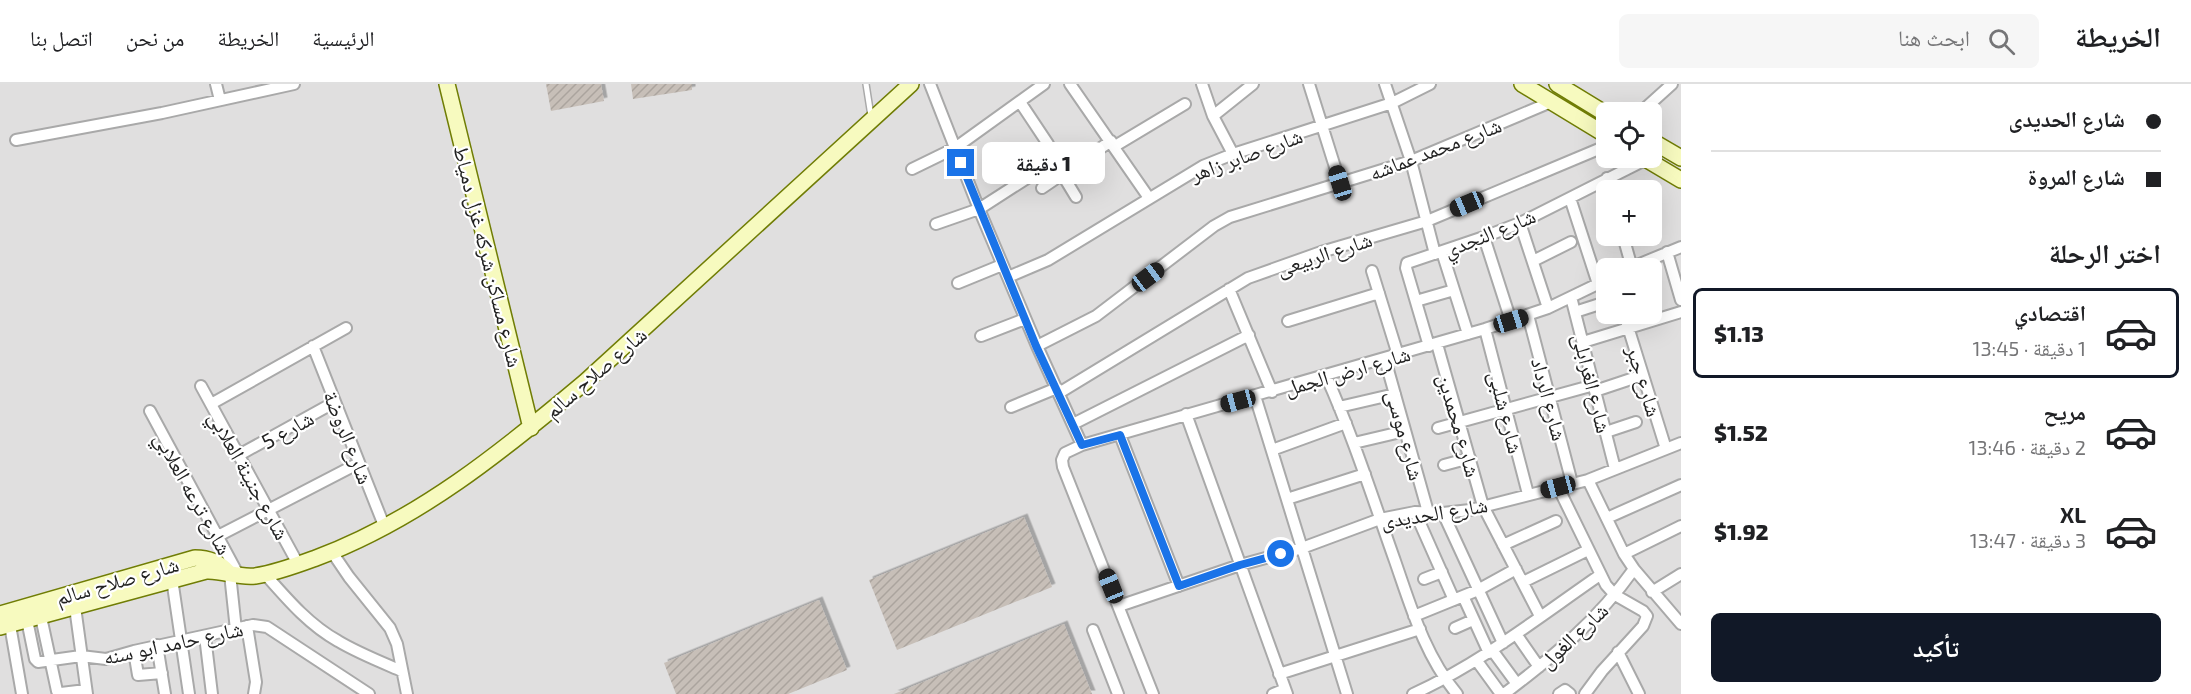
<!DOCTYPE html>
<html lang="ar">
<head>
<meta charset="utf-8">
<style>
  :root { --surface:#fff; --page:#f6f6f6; --text:#202124; --muted:#757577; --line:#e0e0e0; --accent:#111827 }
  body { margin:0; font-family:"Exo 2","Noto Naskh Arabic",sans-serif; background:var(--page); color:var(--text); direction:rtl; height:100vh; display:flex; flex-direction:column; font-size:22px; white-space:nowrap }
  * { box-sizing:border-box; margin:0 }
  p { font-size:20px; color:var(--muted) }
  .icon { flex:none; width:33px; height:33px; fill:none; stroke:currentColor; stroke-width:2; stroke-linecap:round; stroke-linejoin:round }
  .map { position:relative; flex:1; overflow:hidden; direction:ltr }
  .sheet { display:flex; flex-direction:column; background:var(--surface); width:510px }
  .sheet>* { flex:none }
  .top-card { display:grid; align-content:center; height:132px; padding:0 30px; background:var(--surface) }
  .controls { position:absolute; left:1596px; top:18px; display:grid; gap:12px }
  .controls a { display:grid; place-items:center; width:66px; height:66px; border-radius:9px; background:var(--surface); box-shadow:0 6px 24px #0002; font-size:30px }
  .end { position:absolute; width:27px; height:27px; margin:-14px; border:8px solid #1a73e8; background:#fff; box-shadow:0 0 0 3px #fff }
  .from { border-radius:50% }
  .bubble { position:absolute; height:42px; border-radius:9px; background:var(--surface); box-shadow:0 6px 24px #0002; font-size:20px; font-weight:800; line-height:42px; text-align:center; direction:rtl }
  .car { position:absolute; width:18px; height:36px; margin:-18px -9px; border-radius:8px; box-shadow:0 0 4px 2px #0007; background:linear-gradient(#222 24%,#8ab4d8 0 40%,#222 0 76%,#8ab4d8 0 86%,#222 0) }
  .top-card b { display:flex; align-items:center; gap:21px; height:57px; font-size:22px }
  .top-card b+b { border-top:2px solid var(--line) }
  .top-card i { width:15px; height:15px; background:var(--text) }
  ul { padding:0; list-style:none }
  li { display:flex; align-items:center; gap:18px; height:90px; margin:0 12px 9px; padding:0 18px; border:3px solid transparent; border-radius:9px }
  li div { flex:1 }
  li b { display:block; font-size:22px }
  li em { font-style:normal; font-weight:800 }
  li.current { border-color:var(--accent) }
  li>.icon { width:54px; height:54px; stroke-width:1.5 }
  h2 { padding:0 30px; font-size:27px; line-height:72px }
  .cta { display:flex; gap:12px; margin-top:auto; padding:12px 30px }
  .cta a { flex:1; height:69px; border-radius:9px; background:var(--accent); color:#fff; font-size:24px; font-weight:800; line-height:69px; text-align:center }
  header { display:flex; align-items:center; gap:36px; box-sizing:border-box; height:84px; padding:0 30px; background:var(--surface); border-bottom:2px solid var(--line) }
  header strong { font-size:28px }
  nav { display:flex; gap:33px; margin-inline-start:auto; font-size:21px }
  .search { width:420px; height:54px; background:var(--page); display:flex; align-items:center; gap:15px; box-sizing:border-box; padding:0 21px; border-radius:9px; color:var(--muted); font-size:22px }
  main { display:flex; flex:1; min-height:0 }
  .map>svg:first-child { display:block }
  .residential { fill:#e0dfdf; fill-rule:evenodd }
  .building { fill:url(#building-hatch); filter:url(#shadow) }
  .lines { fill:none; stroke-linecap:round; stroke-linejoin:round }
  .lane-casing { stroke:#a9a9a9; stroke-width:8 }
  .street-casing { stroke:#a9a9a9; stroke-width:14 }
  .secondary-casing { stroke:#707d05; stroke-width:18 }
  .lane { stroke:#fff; stroke-width:5 }
  .street { stroke:#fff; stroke-width:10 }
  .secondary { stroke:#f7fabf; stroke-width:15 }
  .route { stroke:#1a73e8; stroke-width:8 }
  .labels { text-anchor:middle; dominant-baseline:central; stroke-width:4.5; stroke-linejoin:round; paint-order:stroke }
  .street-label { font-size:21px; fill:#222; stroke:#fff }
</style>
</head>
<body>
<header>
<strong>الخريطة</strong>
<div class="search"><svg class="icon" aria-label="search" viewBox="0 0 24 24"><circle cx="10" cy="10" r="6"/><path d="M15 15l6 6"/></svg>ابحث هنا</div>
<nav><a>الرئيسية</a><a>الخريطة</a><a>من نحن</a><a>اتصل بنا</a></nav>
</header>
<main>
<section class="sheet">
<div class="top-card">
<b><i class="from"></i>شارع الحديدى</b>
<b><i></i>شارع المروة</b>
</div>
<h2>اختر الرحلة</h2>
<ul>
<li class="current"><svg class="icon" aria-label="car" viewBox="0 0 24 24"><path d="M5 17H2v-5l4-1 3-4h7l3 4 3 1v5h-3M9 17h6M6 11h13"/><circle cx="7" cy="17" r="2"/><circle cx="17" cy="17" r="2"/></svg><div><b>اقتصادي</b><p>1 دقيقة · 13:45</p></div><em>$1.13</em></li>
<li><svg class="icon" aria-label="car" viewBox="0 0 24 24"><path d="M5 17H2v-5l4-1 3-4h7l3 4 3 1v5h-3M9 17h6M6 11h13"/><circle cx="7" cy="17" r="2"/><circle cx="17" cy="17" r="2"/></svg><div><b>مريح</b><p>2 دقيقة · 13:46</p></div><em>$1.52</em></li>
<li><svg class="icon" aria-label="car" viewBox="0 0 24 24"><path d="M5 17H2v-5l4-1 3-4h7l3 4 3 1v5h-3M9 17h6M6 11h13"/><circle cx="7" cy="17" r="2"/><circle cx="17" cy="17" r="2"/></svg><div><b>XL</b><p>3 دقيقة · 13:47</p></div><em>$1.92</em></li>
</ul>
<div class="cta"><a>تأكيد</a></div>
</section>
<div class="map">
<svg width="1681" height="610" viewBox="0 0 1681 610">
  <defs>
    <pattern id="building-hatch" width="6" height="6" patternUnits="userSpaceOnUse" patternTransform="scale(1.5)"><rect width="6" height="6" fill="#c7bfb8"/><path d="M-1 1l2-2M0 6l6-6M5 7l2-2" fill="none" stroke="#aba49e"/></pattern>
    <filter id="shadow"><feDropShadow dx="3.5" dy="-3.5" stdDeviation="0" flood-color="#0004"/></filter>
  </defs>
  <rect width="100%" height="100%" fill="#f2efe9"/>
  <path class="residential" d="M0,0H1681V610H0ZM1606,28H1652V74H1606ZM1606,106H1652V152H1606ZM1606,184H1652V230H1606Z"/>
  <path class="building" d="M546,0H601L604,17L551,27Z
    M631,0H692V6L633,15Z
    M1024,433L1052,503L897,566L869,496Z
    M819,516L847,586L788,610H676L664,579Z
    M1064,540L1092,610H894Z"/>
  <g class="lines">
    <defs>
      <path id="lane" d="M866,0L871,32"/>
      <path id="street" d="M216,0L220,16
        M930,0L979,125L1037,262L1082,361
        M1070,0L1149,114
        M1202,0L1213,32L1233,70
        M1309,0L1340,99
        M1385,0L1411,77L1435,170
        M1020,18L1048,60
        M1641,28L1672,0
        M1213,32L1253,0
        M16,56L162,29L294,0
        M1115,62L1185,20
        M912,85L955,64L1044,0
        M1062,90L1076,113
        M1607,94L1611,106
        M1042,104L1111,57
        M1570,114L1598,200
        M1520,139L1548,224
        M936,140L979,125L1035,89
        M1623,152L1632,184
        M1484,153L1511,237
        M1442,168L1468,250
        M1667,168L1681,216
        M1533,177L1571,158
        M1630,184L1681,163
        M1372,187L1398,271
        M1008,193L1048,176L1203,82L1233,70L1392,19L1430,0
        M958,199L1002,181
        M1229,205L1272,308
        M1571,213L1615,385
        M1416,217L1454,206
        M1575,228L1606,218
        M1624,230L1666,365
        M1528,231L1572,399
        M1288,237L1379,209
        M1485,245L1528,410
        M981,252L1025,235
        M1583,258L1681,228
        M1437,260L1483,422L1540,532
        M313,262L385,444
        M1037,262L1096,232L1214,142L1230,133L1411,77L1551,18
        M1429,262L1406,184L1407,179L1484,153L1520,139L1647,75
        M1385,275L1428,428
        M1326,292C1353,352 1373,415 1395,477C1411,523 1425,572 1457,610
        M201,302L298,480
        M1595,307L1643,291
        M1059,309L1248,194L1321,168L1427,137L1606,62
        M1255,312L1347,610
        M211,320L346,244
        M1011,323L1057,304
        M1339,323L1395,310
        M150,327L239,492
        M1186,330L1287,610
        M1073,340L1249,251
        M1438,344L1594,301
        M1606,348L1636,338
        M1120,351L1179,502
        M1354,359L1405,347
        M1272,366L1346,339
        M239,371L335,318
        M1444,381L1470,374
        M1588,396L1624,470L1634,485L1681,540
        M1558,403L1606,501L1615,511L1643,527L1647,532L1643,542L1602,587L1585,610
        M1287,415L1365,390
        M1415,428L1454,516
        M1443,429L1503,559
        M1607,434L1681,401
        M218,452L359,379
        M1503,461L1556,437
        M332,468L349,493L390,544L397,560L407,610
        M1624,470L1681,442
        M230,490L236,546
        M265,490C287,515 309,541 338,557C358,569 381,578 402,587
        M172,495L189,610
        M1424,495L1442,488
        M1523,498L1588,466
        M1652,508L1681,490
        M1463,512L1489,569
        M1119,522L1240,481L1302,464L1380,435L1415,428L1443,429L1470,426L1588,396L1681,359
        M75,523L87,610
        M1414,532L1478,506L1516,485
        M41,533L57,607L61,609L86,606
        M27,536L35,575L38,578L81,572L106,575L134,567L253,541L267,543L369,610
        M10,541L22,610
        M247,542L256,598L254,610
        M1455,544L1473,536
        M1093,546L1118,610
        M1516,550L1539,583
        M205,552L212,610
        M157,561L165,610
        M1492,566L1517,600
        M134,567L138,591L162,589
        M1618,568L1639,610
        M1477,577L1501,610
        M1279,590L1420,545
        M1153,610L1063,383L1062,376L1065,369L1082,361L1485,245L1548,224L1606,196
        M1273,610L1285,605
        M1413,610C1481,579 1539,533 1600,491
        M1504,610C1554,572 1597,537 1634,485
        M1559,610L1565,606L1570,610"/>
      <path id="secondary" d="M447,0L531,344
        M1522,0L1606,51
        M1557,0L1606,30
        M1652,57L1681,74
        M1644,74L1681,96
        M0,530L195,474C209,474 219,478 228,488
        M0,543L206,487C223,486 238,494 255,492C276,489 297,481 316,474C418,436 503,367 585,298L911,0"/>
    </defs>
    <use href="#lane" class="lane-casing"/>
    <use href="#street" class="street-casing"/>
    <use href="#secondary" class="secondary-casing"/>
    <use href="#lane" class="lane"/>
    <use href="#street" class="street"/>
    <use href="#secondary" class="secondary"/>
  </g>
  <g class="lines">
    <path class="route" d="M961,79L1036,262L1082,361L1120,351L1179,502L1240,481L1281,470"/>
  </g>
  <g class="labels">
    <g class="street-label">
      <text transform="translate(1435 64) rotate(-21)">شارع محمد عماشه</text>
      <text transform="translate(1246 70) rotate(-20)">شارع صابر زاهر</text>
      <text transform="translate(1489 148) rotate(-22)">شارع النجدي</text>
      <text transform="translate(1324 169) rotate(-18)">شارع الربيعى</text>
      <text transform="translate(489 172) rotate(76)">شارع مساكن شركه غزل دمياط</text>
      <text transform="translate(1347 286) rotate(-16)">شارع ارض الجمل</text>
      <text transform="translate(595 288) rotate(-41)">شارع صلاح سالم</text>
      <text transform="translate(1645 297) rotate(73)">شارع جبر</text>
      <text transform="translate(1593 299) rotate(76)">شارع الغرابلى</text>
      <text transform="translate(1550 315) rotate(75)">شارع الرداد</text>
      <text transform="translate(1507 328) rotate(76)">شارع شلبى</text>
      <text transform="translate(1460 341) rotate(74)">شارع محمدين</text>
      <text transform="translate(287 345) rotate(-29)">شارع 5</text>
      <text transform="translate(1406 351) rotate(75)">شارع موسى</text>
      <text transform="translate(349 353) rotate(68)">شارع الروضة</text>
      <text transform="translate(250 391) rotate(61)">شارع جنينة العلابي</text>
      <text transform="translate(194 409) rotate(61)">شارع ترعه العلابي</text>
      <text transform="translate(1434 428) rotate(-9)">شارع الحديدى</text>
      <text transform="translate(117 496) rotate(-16)">شارع صلاح سالم</text>
      <text transform="translate(1573 551) rotate(-43)">شارع الغول</text>
      <text transform="translate(173 558) rotate(-12)">شارع حامد ابو سنه</text>
    </g>
  </g>
</svg>
<div class="controls">
<a><svg class="icon" aria-label="locate" viewBox="0 0 24 24"><circle cx="12" cy="12" r="6"/><path d="M12 2v4M12 18v4M2 12h4M18 12h4"/></svg></a>
<a>+</a>
<a>−</a>
</div>
<i class="end from" style="left:1281px;top:470px"></i>
<i class="end" style="left:961px;top:79px"></i>
<div class="bubble" style="left:982px;top:58px;width:123px">1 دقيقة</div>
<i class="car" style="left:1340px;top:99px;rotate:343deg"></i>
<i class="car" style="left:1467px;top:120px;rotate:247deg"></i>
<i class="car" style="left:1148px;top:193px;rotate:53deg"></i>
<i class="car" style="left:1511px;top:237px;rotate:73deg"></i>
<i class="car" style="left:1238px;top:317px;rotate:255deg"></i>
<i class="car" style="left:1558px;top:403px;rotate:255deg"></i>
<i class="car" style="left:1111px;top:502px;rotate:338deg"></i>
</div>
</main>
</body>
</html>
